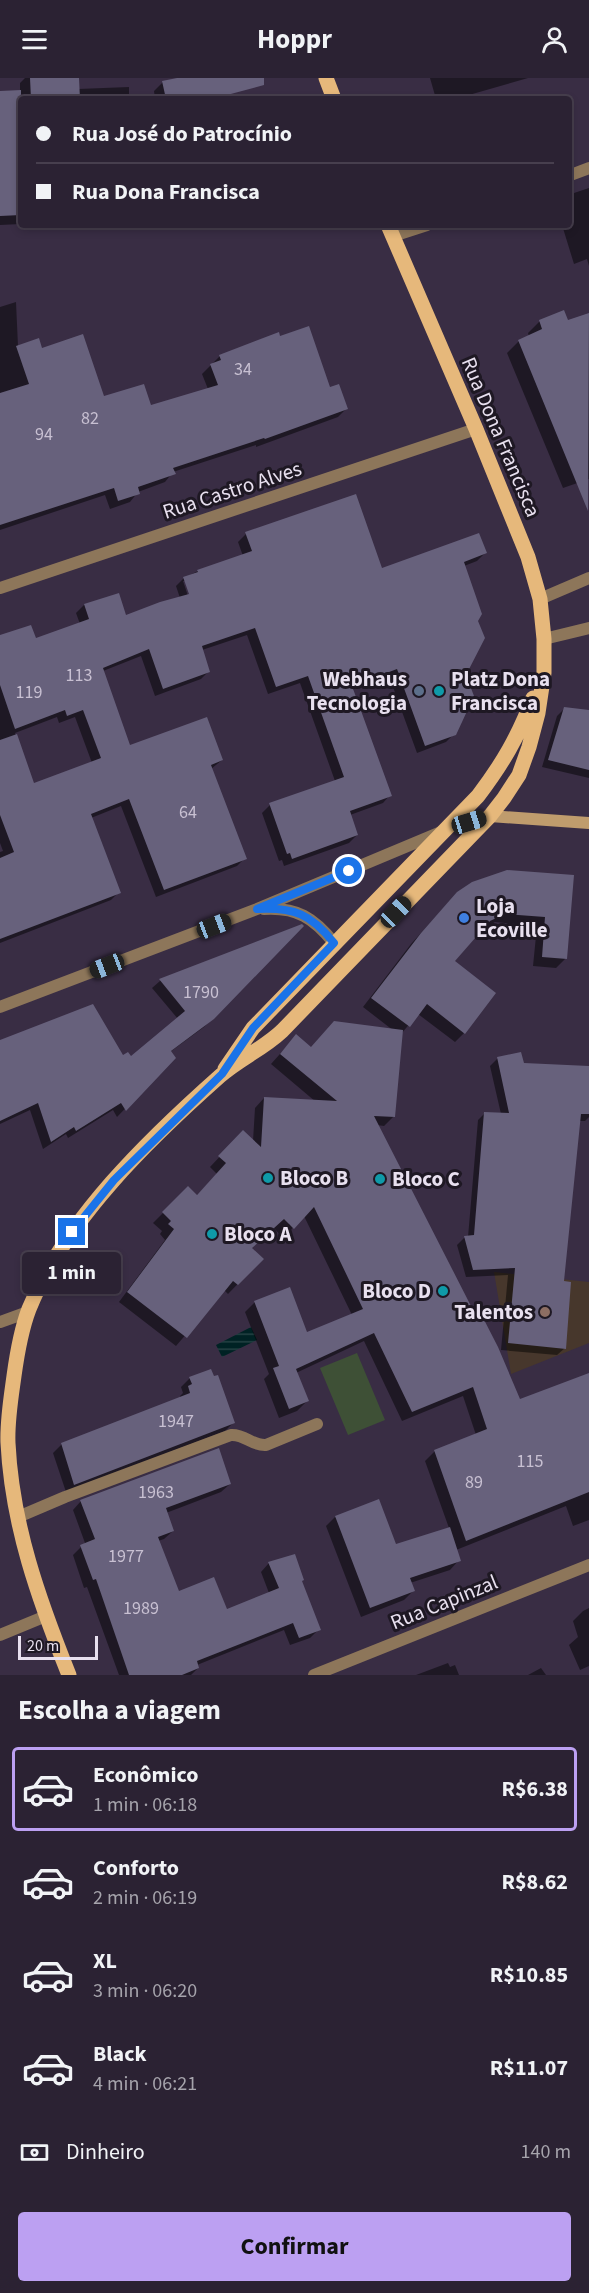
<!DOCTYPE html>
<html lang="pt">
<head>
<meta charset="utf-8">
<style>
  :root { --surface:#2b2233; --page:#372f3f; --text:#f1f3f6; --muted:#a6a4ac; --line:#473f4e; --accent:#bca0f2 }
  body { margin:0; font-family:"Source Sans 3",sans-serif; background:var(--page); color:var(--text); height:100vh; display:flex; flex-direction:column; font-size:22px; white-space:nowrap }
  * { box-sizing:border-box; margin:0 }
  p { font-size:20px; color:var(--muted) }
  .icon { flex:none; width:33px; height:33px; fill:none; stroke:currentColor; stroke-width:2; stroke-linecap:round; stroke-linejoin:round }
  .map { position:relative; height:1597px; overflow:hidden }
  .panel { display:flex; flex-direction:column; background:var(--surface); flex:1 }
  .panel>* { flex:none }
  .hud { position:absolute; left:18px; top:18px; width:554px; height:132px; border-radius:6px; box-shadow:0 3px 9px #0003,0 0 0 2px var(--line); display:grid; align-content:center; height:132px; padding:0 18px; background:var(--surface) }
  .scale { position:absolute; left:18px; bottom:15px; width:80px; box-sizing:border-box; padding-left:6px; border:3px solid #e8e0ef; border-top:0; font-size:16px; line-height:21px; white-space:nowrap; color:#e8e0ef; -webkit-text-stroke:4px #1e1823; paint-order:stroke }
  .end { position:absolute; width:27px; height:27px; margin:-14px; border:8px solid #1a73e8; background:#fff; box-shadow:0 0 0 3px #fff }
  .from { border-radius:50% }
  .bubble { position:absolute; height:42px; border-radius:6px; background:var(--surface); box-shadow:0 3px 9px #0003,0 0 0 2px var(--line); font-size:20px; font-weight:700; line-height:42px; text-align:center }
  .car { position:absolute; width:18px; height:36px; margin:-18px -9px; border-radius:8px; box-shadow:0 0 4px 2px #0007; background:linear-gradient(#222 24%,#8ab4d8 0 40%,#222 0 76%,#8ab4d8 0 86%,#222 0) }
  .hud b { display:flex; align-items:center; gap:21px; height:57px; font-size:22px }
  .hud b+b { border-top:2px solid var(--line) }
  .hud i { width:15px; height:15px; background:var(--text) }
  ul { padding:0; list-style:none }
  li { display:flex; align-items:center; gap:18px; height:84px; margin:0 12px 9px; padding:0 6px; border:3px solid transparent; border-radius:6px }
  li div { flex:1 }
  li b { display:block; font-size:22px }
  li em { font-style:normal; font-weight:700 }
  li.on { border-color:var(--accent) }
  li>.icon { width:54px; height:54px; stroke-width:1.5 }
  h2 { padding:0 18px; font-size:27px; line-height:72px }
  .pay { display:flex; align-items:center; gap:15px; height:66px; padding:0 18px; font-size:22px }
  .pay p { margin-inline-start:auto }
  .cta { display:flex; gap:12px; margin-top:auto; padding:12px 18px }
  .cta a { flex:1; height:69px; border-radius:6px; background:var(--accent); color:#111; font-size:24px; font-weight:700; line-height:69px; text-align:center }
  header { display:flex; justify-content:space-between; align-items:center; height:78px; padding:0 18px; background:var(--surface); font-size:27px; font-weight:700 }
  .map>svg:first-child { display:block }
  .education { fill:#47372c }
  .green { fill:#3e5036 }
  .water { fill:url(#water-rules) }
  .shadow { fill:#0007; fill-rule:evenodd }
  .building { fill:#67617c }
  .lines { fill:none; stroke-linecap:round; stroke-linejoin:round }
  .service { stroke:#8d765a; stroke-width:12 }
  .minor { stroke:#8d765a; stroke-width:12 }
  .secondary { stroke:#bf9c6d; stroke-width:12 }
  .primary { stroke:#e6b87b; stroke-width:15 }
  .route { stroke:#1a73e8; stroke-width:8 }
  .service-dot { fill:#5c6f8a; stroke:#1e1823; stroke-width:2 }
  .culture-dot { fill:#0f9aa8; stroke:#1e1823; stroke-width:2 }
  .shop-dot { fill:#3f7fe0; stroke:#1e1823; stroke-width:2 }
  .education-dot { fill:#8d6e63; stroke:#1e1823; stroke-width:2 }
  .labels { text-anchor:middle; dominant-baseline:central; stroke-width:6; stroke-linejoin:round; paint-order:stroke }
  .number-label { font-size:18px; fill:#c8c0d2 }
  .street-label { font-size:21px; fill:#e8e0ef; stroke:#1e1823 }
  .poi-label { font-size:21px; font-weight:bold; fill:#e8e0ef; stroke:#1e1823; text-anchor:start }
</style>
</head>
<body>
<header><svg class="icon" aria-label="menu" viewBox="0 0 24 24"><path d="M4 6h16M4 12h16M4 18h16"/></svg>Hoppr<svg class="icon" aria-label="person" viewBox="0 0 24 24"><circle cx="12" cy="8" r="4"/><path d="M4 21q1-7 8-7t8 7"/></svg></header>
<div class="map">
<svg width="589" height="1597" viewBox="0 0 589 1597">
  <defs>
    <pattern id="water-rules" width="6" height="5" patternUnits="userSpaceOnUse" patternTransform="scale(1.5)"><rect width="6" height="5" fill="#002224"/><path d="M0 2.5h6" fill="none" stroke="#254244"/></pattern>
  </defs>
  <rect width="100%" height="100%" fill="#392d44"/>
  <path class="education" d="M494,1194L589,1204V1265L511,1296Z"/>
  <path class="green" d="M357,1275L385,1342L348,1357L320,1290Z"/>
  <path class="water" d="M251,1249L257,1262L222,1279L216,1267Z"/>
  <path class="shadow" d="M25,0H77L78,11L129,9V21H21V146L0,147V15L20,14V5Z
    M181,0H226L229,15L223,21H155L154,13L163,4Z
    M430,0H528L455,21H436Z
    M589,110V188L587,181L574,186L562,147H568V117Z
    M74,147H107L104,150H74Z
    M16,224L18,268L41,272L103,320L150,329L208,311L202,296L220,278L329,311L346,331L338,339L256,369V367L173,394L165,404L138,414L130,424L110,431L105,417L0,452V229Z
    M563,234L567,244L589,236V401L563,410L507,275L519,263L529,258L528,255L539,244Z
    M246,456L381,492L485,475L477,483L464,488L477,543L454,656L446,664L417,675L389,598L352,612L390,717L383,725L350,737L357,757L349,765L284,788L282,782L279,783L262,735L270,727L335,703L300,605L268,616L247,557L202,572L209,593L201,601L155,618L141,578L103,593L129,669L222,682L211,691L245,780L237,788L156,819L121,728L91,740L119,814L111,822L0,865V774L3,773L0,765V559L35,562L80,546L76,535L84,527L118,516L125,539L180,520L176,508L184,500L198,493L243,478L238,464ZM183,503H186L193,523L190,524ZM57,639L59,645L75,639L92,685L33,707L15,655Z
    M564,631L589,634V700L542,689L557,638Z
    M573,799L565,881L556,890L533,888L537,848L495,844L481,851L453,884L464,955L455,964L418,936L401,956L394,1038L384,1048L377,1047L519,1323L589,1310V1442L573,1448L566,1428L456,1472L459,1482L450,1492L410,1505L413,1513L404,1522L361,1539L326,1448L335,1439L396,1468L449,1450L425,1383L435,1373L476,1357L463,1318L402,1343L364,1263L296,1295L307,1323L297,1333L279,1340L264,1301L269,1296L245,1234L255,1224L306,1256L352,1237L304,1138L283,1160L273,1149L250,1170L262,1181L228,1216L224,1212L176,1268L119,1224L165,1162L160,1156L162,1153L153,1145L188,1110L196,1118L217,1096L210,1089L243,1054L253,1063L255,1030L264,1020L316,1024L271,986L296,958L310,971L394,953L363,929L411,866L448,825Z
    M302,848L204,949L170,974L174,980L117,1039L113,1032L68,1060L66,1056L43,1071L30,1032L0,1046V963L131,980L178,941L152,910L160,903Z
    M520,975L523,986L589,990V1039L585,1043H579L563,1204L565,1270L557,1277L501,1272L508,1197L466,1199L457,1167L464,1160L468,1159L478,1042L485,1035L501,1036L490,988L497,981Z
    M190,1300L234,1344L225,1353L66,1414L53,1375L62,1366L180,1321V1318L183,1315L181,1309Z
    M230,1406L221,1414L166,1435L173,1453L164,1461L158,1463L178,1515L226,1533L269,1515L261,1494L269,1485L301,1504L319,1551L310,1560L290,1567L284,1552L197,1587L198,1590L191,1597H119L87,1509L84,1510L73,1477L85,1465L73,1432L81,1423Z
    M589,1530V1588L580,1592L569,1567L578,1559L573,1543L583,1533Z
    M448,1585L450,1589L455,1587L459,1597H416Z
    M541,1590L546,1597H528Z"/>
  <path class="building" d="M30,0H79L80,21H31Z
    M177,0H264V7L212,21H166L162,3Z
    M21,12V137L0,138V13Z
    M564,232L568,242L589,235L588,433L518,262L542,251L539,242Z
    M309,248L330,309L339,306L348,331L265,361L264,360L173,390L176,396L138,409L140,416L118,423L114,410L0,447V315L29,306L16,268L39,260L42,270L83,256L104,318L144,306L151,327L218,307L210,286L221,282L219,277L279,254L280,258Z
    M356,416L382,490L479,455L487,475L464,484L482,536L478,543L485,560L466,597L474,618L456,657L425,668L397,591L352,608L392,718L350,733L358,757L292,781L290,775L287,776L269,725L344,699L308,598L276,609L255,550L202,568L210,594L163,611L149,571L103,590L130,667L207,639L223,682L211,687L247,781L164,812L129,721L91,736L121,815L0,861V780L14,774L0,737V662L17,656L34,705L101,680L83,632L67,638L65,632L15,651L0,607V557L31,547L36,560L89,541L84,526L119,515L126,537L160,524L189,516L183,499L198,494L197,492L252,473L245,454Z
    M564,629L589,632V692L548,682Z
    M507,792L574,797L567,881L542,879L545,839L505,836L490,843L455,883L496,915L465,956L427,926L410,949L371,920L421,855L457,814L472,804Z
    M302,846L304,848L214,941L171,973L176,980L126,1033L121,1025L76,1053L74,1049L51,1064L38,1025L0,1043V962L93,926L123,977L128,974L131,978L185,933L159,901Z
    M334,943L403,952L395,1039L374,1038L473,1232L478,1230L498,1269L520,1321L589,1295V1414L466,1463L434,1372L487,1351L473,1309L412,1334L374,1255L296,1291L309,1323L289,1331L273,1290L279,1288L254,1223L290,1209L307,1254L363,1231L314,1129L294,1151L284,1141L252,1170L264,1181L238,1207L233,1203L187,1260L127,1214L174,1151L168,1146L171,1143L162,1134L188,1108L197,1117L226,1085L218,1078L243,1052L261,1069L264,1019L337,1023L280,976L296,956L311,969Z
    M521,974L524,985L589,988V1036H581L564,1203L571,1204L566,1271L508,1265L515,1190L473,1192L464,1158L474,1157L484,1034L509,1035L497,979Z
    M211,1291L214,1298L218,1297L235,1345L74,1407L61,1365L190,1315L188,1308L192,1306L189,1299Z
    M219,1370L231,1406L166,1430L174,1453L158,1459L179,1513L214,1499L227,1531L279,1510L268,1484L295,1476L304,1502L302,1503L321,1552L299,1560L293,1545L197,1583L199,1590L182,1597H129L96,1501L93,1502L80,1467L95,1461L80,1422Z
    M379,1421L396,1466L450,1449L461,1483L410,1500L415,1513L370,1530L335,1438Z"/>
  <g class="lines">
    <path class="service" d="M568,98L589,90
      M393,158L427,147
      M540,521L589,500
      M544,561L589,550
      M18,1439L65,1419L231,1357C245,1356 252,1368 266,1367L317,1346"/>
    <path class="minor" d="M0,510L476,351
      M264,831C297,829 314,840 334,865
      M0,929L257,831L441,754
      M0,1244L28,1234
      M0,1557L46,1538
      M314,1597L589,1487"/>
    <path class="secondary" d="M490,738L589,745"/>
    <path class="primary" d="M326,0L334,21
      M225,991L253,950L478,718C503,685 518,659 533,620
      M69,1597C39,1522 12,1447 8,1365C7,1343 11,1320 14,1298C17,1276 21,1252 29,1231C65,1142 149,1061 220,998C239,981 263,971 282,953L490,738L504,720L519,697L529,669L538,635L544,595V561L540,521L528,479L476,351L388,147"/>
  </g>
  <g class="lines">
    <path class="route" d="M72,1154L114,1102L222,996L253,950L334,865C311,836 294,829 257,831L349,793"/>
  </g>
  <circle class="service-dot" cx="419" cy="613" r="6"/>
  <g class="culture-dot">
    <circle cx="439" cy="613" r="6"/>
    <circle cx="268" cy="1100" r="6"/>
    <circle cx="380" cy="1101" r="6"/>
    <circle cx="212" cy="1156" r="6"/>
    <circle cx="443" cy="1213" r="6"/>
  </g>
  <circle class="shop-dot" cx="464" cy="840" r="6"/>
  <circle class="education-dot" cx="545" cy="1234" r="6"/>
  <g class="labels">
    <g class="number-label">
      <text x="243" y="291">34</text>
      <text x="90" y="340">82</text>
      <text x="44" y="356">94</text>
      <text x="79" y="597">113</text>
      <text x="29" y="614">119</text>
      <text x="188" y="734">64</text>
      <text x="201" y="914">1790</text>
      <text x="176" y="1343">1947</text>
      <text x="530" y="1383">115</text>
      <text x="474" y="1404">89</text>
      <text x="156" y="1414">1963</text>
      <text x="126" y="1478">1977</text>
      <text x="141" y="1530">1989</text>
    </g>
    <g class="street-label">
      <text transform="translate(501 359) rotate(67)">Rua Dona Francisca</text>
      <text transform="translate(232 412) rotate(-18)">Rua Castro Alves</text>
      <text transform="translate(444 1524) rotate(-22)">Rua Capinzal</text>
    </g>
    <g class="poi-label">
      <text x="407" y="601" text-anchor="end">Webhaus<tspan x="407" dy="24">Tecnologia</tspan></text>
      <text x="451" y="601">Platz Dona<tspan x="451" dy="24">Francisca</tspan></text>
      <text x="476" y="828">Loja<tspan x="476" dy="24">Ecoville</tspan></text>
      <text x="280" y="1100">Bloco B</text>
      <text x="392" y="1101">Bloco C</text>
      <text x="224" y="1156">Bloco A</text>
      <text x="431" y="1213" text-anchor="end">Bloco D</text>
      <text x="533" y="1234" text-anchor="end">Talentos</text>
    </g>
  </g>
</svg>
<div class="scale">20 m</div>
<i class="end from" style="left:349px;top:793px"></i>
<i class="end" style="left:72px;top:1154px"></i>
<div class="bubble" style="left:22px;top:1174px;width:99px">1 min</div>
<i class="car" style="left:469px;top:744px;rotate:73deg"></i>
<i class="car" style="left:396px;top:834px;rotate:44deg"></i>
<i class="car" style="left:214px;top:848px;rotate:69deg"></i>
<i class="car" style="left:107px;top:888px;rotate:249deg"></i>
<div class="hud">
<b><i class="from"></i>Rua José do Patrocínio</b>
<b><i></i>Rua Dona Francisca</b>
</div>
</div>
<section class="panel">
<h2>Escolha a viagem</h2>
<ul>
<li class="on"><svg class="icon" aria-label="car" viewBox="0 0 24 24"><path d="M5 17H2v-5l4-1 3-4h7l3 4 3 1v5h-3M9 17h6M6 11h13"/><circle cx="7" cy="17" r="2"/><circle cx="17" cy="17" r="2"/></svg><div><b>Econômico</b><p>1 min · 06:18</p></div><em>R$6.38</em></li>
<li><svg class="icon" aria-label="car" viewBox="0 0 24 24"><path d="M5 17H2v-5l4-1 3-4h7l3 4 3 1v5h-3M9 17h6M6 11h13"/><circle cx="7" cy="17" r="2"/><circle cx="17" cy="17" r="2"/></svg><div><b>Conforto</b><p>2 min · 06:19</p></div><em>R$8.62</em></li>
<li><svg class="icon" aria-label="car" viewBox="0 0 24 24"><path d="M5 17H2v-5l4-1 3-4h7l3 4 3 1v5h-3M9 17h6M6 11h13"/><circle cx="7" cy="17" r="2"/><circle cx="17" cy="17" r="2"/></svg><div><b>XL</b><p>3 min · 06:20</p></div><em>R$10.85</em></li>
<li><svg class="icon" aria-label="car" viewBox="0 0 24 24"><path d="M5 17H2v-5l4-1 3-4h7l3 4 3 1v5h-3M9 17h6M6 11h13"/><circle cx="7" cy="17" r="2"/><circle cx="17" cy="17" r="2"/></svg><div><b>Black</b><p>4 min · 06:21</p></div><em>R$11.07</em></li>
</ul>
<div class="pay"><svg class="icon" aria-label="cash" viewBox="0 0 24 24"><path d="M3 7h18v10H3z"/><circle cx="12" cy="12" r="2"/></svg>Dinheiro<p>140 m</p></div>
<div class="cta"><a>Confirmar</a></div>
</section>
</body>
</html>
